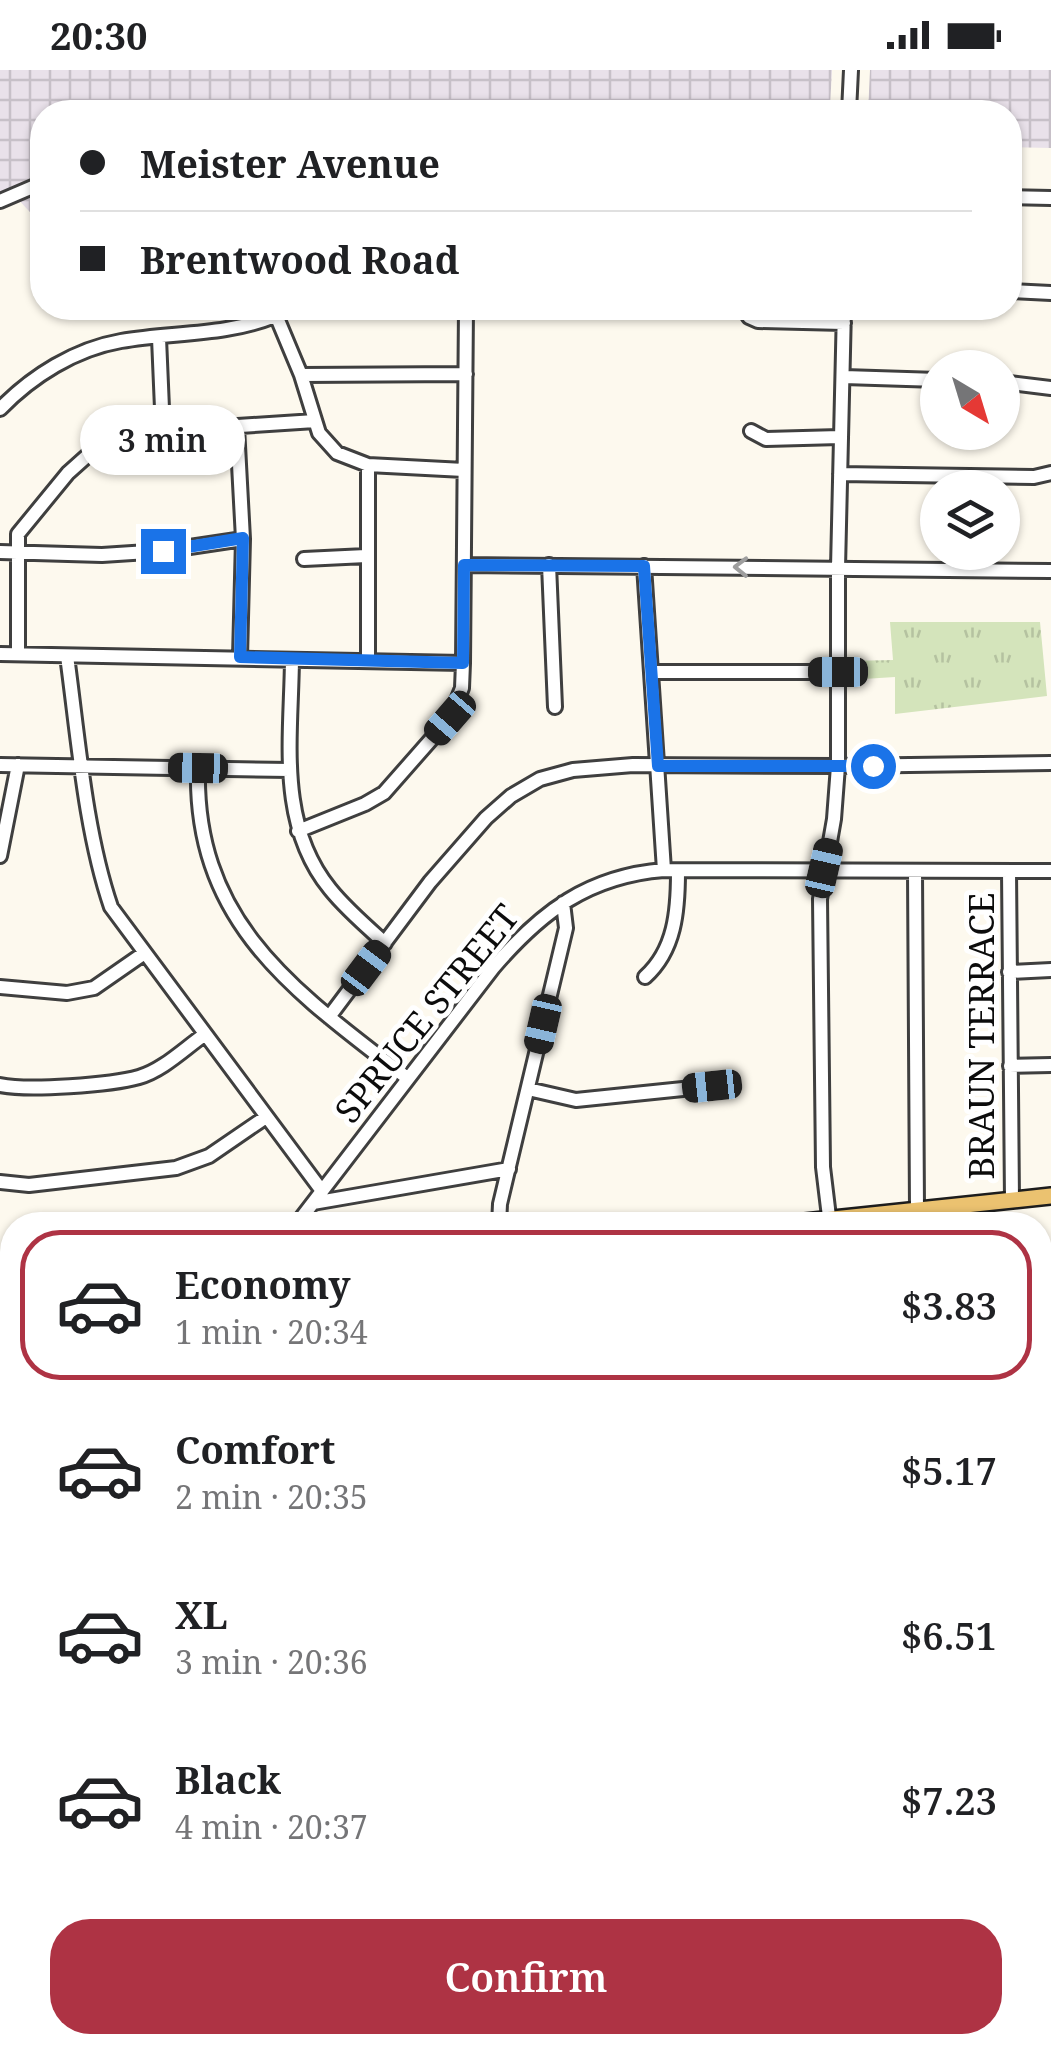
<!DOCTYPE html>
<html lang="en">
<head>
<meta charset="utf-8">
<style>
  :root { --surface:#fff; --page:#f2f2f2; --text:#202124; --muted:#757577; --line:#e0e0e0; --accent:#ae3344 }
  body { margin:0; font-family:"Noto Serif",serif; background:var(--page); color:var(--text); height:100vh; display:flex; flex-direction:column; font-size:38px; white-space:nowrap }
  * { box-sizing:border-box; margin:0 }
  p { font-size:32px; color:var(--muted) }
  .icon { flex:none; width:55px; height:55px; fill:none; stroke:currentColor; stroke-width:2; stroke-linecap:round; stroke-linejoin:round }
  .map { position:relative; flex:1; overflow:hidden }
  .sheet { position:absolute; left:0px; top:1142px; width:1052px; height:842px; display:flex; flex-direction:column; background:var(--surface); border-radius:40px 40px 0 0; box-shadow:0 2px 8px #0004 }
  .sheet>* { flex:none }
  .guide { position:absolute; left:30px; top:30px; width:992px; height:220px; border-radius:40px; box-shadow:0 2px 8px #0004; display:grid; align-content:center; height:220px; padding:0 50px; background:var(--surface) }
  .needle { width:65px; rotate:142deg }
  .fabs { position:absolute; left:920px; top:280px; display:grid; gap:20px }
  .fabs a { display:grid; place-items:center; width:100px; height:100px; border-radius:50%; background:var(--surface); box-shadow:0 2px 8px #0004; font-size:50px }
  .end { position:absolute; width:45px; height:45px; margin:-22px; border:12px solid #1a73e8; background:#fff; box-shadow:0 0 0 5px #fff }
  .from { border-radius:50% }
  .bubble { position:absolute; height:70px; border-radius:35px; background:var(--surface); box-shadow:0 2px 8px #0004; font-size:32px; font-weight:600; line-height:70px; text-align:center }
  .car { position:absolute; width:30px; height:60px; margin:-30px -15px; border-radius:12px; box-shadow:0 0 8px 2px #0007; background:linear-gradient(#222 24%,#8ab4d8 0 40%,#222 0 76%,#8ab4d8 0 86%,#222 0) }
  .guide b { display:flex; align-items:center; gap:35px; height:95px; font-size:38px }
  .guide b+b { border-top:2px solid var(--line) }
  .guide i { width:25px; height:25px; background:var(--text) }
  ul { padding:18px 0 0; list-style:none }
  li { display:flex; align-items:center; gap:30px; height:150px; margin:0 20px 15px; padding:0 30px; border:5px solid transparent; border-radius:40px }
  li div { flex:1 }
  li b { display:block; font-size:38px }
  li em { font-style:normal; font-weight:600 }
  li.selected { border-color:var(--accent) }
  li>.icon { width:90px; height:90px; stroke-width:1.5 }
  .primary-button { display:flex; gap:20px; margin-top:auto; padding:20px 50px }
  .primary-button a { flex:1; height:115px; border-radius:40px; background:var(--accent); color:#fff; font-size:40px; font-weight:600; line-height:115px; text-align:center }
  .status { display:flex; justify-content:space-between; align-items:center; height:70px; padding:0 50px; background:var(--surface); direction:ltr }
  .status svg { height:28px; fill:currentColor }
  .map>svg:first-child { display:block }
  .industrial { fill:url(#industrial-grid) }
  .forest { fill:url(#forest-crowns) }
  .park { fill:url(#park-tufts) }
  .pitch { fill:#e4eccc }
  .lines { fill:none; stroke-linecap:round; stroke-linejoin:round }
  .stream { stroke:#469abf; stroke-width:2.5 }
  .minor-casing { stroke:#3f3f3f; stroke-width:18 }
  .major-casing { stroke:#1d1d1d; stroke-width:20 }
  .minor { stroke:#fff; stroke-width:12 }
  .major { stroke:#ebc270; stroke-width:15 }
  .oneway { stroke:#9e9e9e }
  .route { stroke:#1a73e8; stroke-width:12 }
  .labels { text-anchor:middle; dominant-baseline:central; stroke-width:10; stroke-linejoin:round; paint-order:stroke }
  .street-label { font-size:35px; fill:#0c0c0c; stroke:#fff }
</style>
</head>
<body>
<div class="status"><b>20:30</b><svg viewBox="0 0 49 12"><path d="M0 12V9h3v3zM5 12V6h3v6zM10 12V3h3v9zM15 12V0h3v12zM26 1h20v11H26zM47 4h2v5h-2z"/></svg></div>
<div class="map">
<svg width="1051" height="1984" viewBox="0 0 1051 1984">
  <defs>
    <pattern id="industrial-grid" width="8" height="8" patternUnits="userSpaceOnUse" patternTransform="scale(2.5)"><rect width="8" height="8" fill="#e9e1ea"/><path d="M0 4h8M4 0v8" fill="none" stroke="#c7c0c8"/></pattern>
    <pattern id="forest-crowns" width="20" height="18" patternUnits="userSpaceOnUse" patternTransform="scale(2.5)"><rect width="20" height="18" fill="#bad39c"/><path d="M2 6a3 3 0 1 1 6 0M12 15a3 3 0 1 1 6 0" fill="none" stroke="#9fb485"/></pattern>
    <pattern id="park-tufts" width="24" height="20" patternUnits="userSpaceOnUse" patternTransform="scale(2.5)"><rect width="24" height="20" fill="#d4e4bb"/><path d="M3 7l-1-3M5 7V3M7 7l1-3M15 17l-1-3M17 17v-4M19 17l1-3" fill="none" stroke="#b5c2a0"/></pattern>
  </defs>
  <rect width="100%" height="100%" fill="#fdf9ee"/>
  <path class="industrial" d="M0,0H832L830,36L604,38L603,42H42V155L14,125L0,131Z
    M870,0H1051V78L1010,77V42H868Z"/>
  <path class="forest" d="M1040,1583H1051V1667L1040,1663Z
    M1051,1701V1889H1040V1720Z"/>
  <path class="park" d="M890,552H1040L1047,626L895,644V607L848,610L847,591L893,590Z
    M12,1406L9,1729L0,1730V1408Z"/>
  <path class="pitch" d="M12,1472V1556L0,1557V1492Z"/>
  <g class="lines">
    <path class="stream" d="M1040,1798L1051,1797"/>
    <defs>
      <path id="minor" d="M849,42L851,0
        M1010,127L1051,128
        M0,131L42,113
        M1010,221L1051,223
        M273,238L301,305L319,363L337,383L368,395L464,400
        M743,238L749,247L758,251L844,253
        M159,268L163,362
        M301,305L466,304
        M844,307L938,310
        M1002,312L1051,318
        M0,339C32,306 75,279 121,271C173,262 225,266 275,246
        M237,357L243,469L240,587
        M751,361L766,369L840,367
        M368,395V591
        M840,404L1034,407L1051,403
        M0,482L102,485L163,481L243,469
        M304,489L366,486
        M464,495L1051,501
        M549,495L555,637
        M644,496L664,800
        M0,584L463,593
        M18,584V464L68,403L87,386L120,369L147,362L315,351
        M67,586C78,666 85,761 111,837L322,1121
        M292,590C291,669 277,754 330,819C346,839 366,856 385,873
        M651,602H839
        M0,695L290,700
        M198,698C194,854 296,922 407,1008
        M298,761L365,734L384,723L450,648L462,618L463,593L466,238
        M0,786L18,695
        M1009,801L1012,1130
        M915,802L917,1139
        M1009,902L1051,900
        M645,907C675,880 678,841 678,802
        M0,917L67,923L94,918L143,884
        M329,947L430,812L486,748L511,726L540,709L573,700L633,695L838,696L1051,693
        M1010,996L1051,995
        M0,1015C28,1021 111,1015 139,1007C163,1000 184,979 204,965
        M528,1019L576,1030L712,1016
        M0,1112L29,1115L176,1098L209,1086L266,1047
        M313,1133L509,1099
        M296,1155L493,898C541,842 588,806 664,800L1051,801
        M499,1155L500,1134L566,858L563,833
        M830,1155L823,1097L820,829L834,749L838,696V498L844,238
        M1040,1248H1051
        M1040,1526H1051
        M1040,1943H1051
        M0,1945L12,1944
        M23,1972V1984
        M118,1972V1984
        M876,1972L877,1984
        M271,1984V1972
        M602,1984L635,1975L695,1972
        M769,1984V1972"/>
      <path id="major" d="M776,1155L1051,1126
        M0,1300L12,1298"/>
    </defs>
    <use href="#minor" class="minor-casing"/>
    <use href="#major" class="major-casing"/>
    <use href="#minor" class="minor"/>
    <use href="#major" class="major"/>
  </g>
  <defs><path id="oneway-chevron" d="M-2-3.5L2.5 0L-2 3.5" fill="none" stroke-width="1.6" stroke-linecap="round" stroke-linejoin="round" transform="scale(2.5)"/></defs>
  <use class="oneway" href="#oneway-chevron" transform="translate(741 497) rotate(-179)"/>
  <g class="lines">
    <path class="route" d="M163,481L243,468L240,587L463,593L464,495L644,496L658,696H873"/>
  </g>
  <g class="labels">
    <g class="street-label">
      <text transform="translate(426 943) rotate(-51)">SPRUCE STREET</text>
      <text transform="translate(980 966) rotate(-90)">BRAUN TERRACE</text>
    </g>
  </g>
</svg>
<div class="fabs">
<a><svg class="needle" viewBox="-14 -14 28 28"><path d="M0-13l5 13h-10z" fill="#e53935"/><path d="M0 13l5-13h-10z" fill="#757577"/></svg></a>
<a><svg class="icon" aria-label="layers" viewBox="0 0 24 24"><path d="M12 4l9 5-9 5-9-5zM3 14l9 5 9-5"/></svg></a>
</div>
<i class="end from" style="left:873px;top:696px"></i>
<i class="end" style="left:163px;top:481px"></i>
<div class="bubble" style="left:80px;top:335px;width:165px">3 min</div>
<i class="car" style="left:838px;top:602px;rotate:270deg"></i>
<i class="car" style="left:450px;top:648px;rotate:221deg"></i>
<i class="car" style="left:198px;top:698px;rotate:271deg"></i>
<i class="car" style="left:824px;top:798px;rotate:13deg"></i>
<i class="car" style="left:366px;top:898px;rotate:37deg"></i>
<i class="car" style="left:543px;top:954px;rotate:193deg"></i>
<i class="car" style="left:712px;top:1016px;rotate:264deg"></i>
<div class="guide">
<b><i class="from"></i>Meister Avenue</b>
<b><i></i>Brentwood Road</b>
</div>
<section class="sheet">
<ul>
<li class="selected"><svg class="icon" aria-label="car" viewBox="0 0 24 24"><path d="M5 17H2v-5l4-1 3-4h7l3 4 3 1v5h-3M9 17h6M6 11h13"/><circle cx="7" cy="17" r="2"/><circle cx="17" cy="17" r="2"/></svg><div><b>Economy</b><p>1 min · 20:34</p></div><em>$3.83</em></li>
<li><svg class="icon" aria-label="car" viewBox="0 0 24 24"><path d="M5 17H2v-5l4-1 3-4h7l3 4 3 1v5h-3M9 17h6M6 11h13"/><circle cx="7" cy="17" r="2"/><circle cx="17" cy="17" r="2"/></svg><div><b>Comfort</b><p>2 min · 20:35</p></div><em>$5.17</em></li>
<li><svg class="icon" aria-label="car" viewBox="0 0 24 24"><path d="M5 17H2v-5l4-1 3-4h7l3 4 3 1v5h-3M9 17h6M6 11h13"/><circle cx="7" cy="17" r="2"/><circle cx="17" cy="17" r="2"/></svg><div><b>XL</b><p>3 min · 20:36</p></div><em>$6.51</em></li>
<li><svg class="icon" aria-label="car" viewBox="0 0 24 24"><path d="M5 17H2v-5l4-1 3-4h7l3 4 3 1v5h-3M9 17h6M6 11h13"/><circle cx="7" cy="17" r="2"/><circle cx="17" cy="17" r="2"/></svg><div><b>Black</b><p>4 min · 20:37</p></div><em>$7.23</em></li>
</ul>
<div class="primary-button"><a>Confirm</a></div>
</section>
</div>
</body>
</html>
